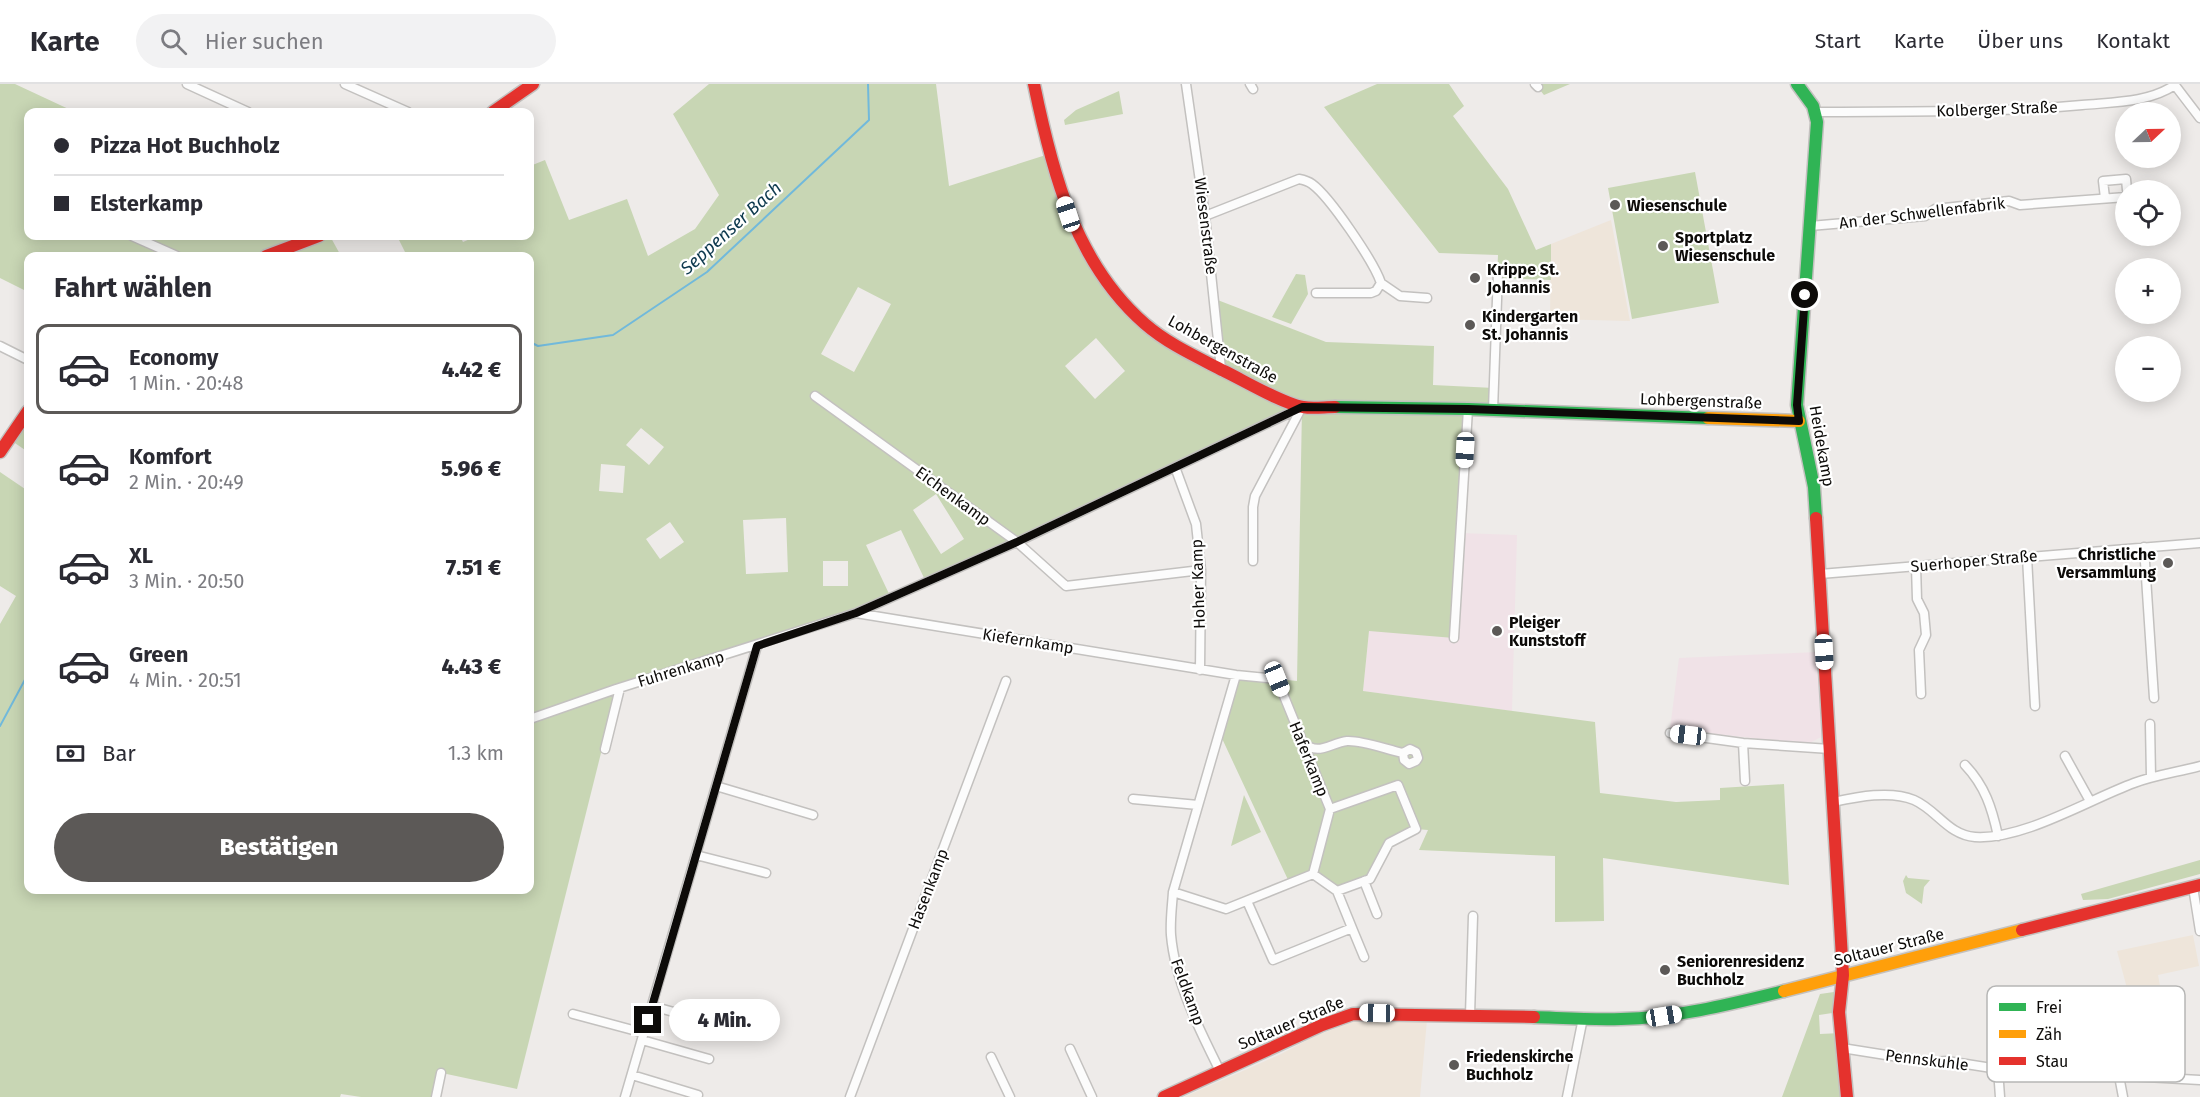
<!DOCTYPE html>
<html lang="de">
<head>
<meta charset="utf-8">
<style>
  :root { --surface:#fff; --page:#f2f2f3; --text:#2b2b33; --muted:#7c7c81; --line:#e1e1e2; --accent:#5c5957 }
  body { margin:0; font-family:"Fira Sans",sans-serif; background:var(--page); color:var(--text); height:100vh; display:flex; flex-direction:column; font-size:22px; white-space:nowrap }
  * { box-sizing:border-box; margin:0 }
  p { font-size:20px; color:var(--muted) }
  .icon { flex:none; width:33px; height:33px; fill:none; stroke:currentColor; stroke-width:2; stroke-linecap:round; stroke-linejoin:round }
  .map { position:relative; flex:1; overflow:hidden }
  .sheet { position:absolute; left:24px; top:168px; width:510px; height:642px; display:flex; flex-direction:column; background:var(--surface); border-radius:12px; box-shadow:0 3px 15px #0003 }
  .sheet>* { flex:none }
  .guide { position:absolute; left:24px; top:24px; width:510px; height:132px; border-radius:12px; box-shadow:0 3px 15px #0003; display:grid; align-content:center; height:132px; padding:0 30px; background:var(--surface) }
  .needle { width:39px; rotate:68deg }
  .controls { position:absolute; left:2115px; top:18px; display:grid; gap:12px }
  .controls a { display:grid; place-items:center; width:66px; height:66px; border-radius:50%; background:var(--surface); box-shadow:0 3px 15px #0003; font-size:30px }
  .end { position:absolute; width:27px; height:27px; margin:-14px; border:8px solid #0d0b09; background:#fff; box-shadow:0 0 0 3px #fff }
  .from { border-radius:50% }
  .bubble { position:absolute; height:42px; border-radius:21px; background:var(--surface); box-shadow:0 3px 15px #0003; font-size:20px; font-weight:800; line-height:42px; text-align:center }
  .car { position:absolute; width:18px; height:36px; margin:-18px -9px; border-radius:8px; box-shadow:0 0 4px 2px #0007; background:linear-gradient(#fff 24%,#345 0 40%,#fff 0 76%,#345 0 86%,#fff 0) }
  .guide b { display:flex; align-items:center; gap:21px; height:57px; font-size:22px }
  .guide b+b { border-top:2px solid var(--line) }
  .guide i { width:15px; height:15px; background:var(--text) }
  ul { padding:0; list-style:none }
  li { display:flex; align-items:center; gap:18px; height:90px; margin:0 12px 9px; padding:0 18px; border:3px solid transparent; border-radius:12px }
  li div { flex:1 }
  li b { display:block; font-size:22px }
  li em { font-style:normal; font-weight:800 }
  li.active { border-color:var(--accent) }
  li>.icon { width:54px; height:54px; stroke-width:1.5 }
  h2 { padding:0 30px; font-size:27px; line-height:72px }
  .pay { display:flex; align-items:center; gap:15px; height:66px; padding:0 30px; font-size:22px }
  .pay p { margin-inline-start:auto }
  .action { display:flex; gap:12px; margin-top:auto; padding:12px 30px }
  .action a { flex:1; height:69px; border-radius:36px; background:var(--accent); color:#fff; font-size:24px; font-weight:800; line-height:69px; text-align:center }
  header { display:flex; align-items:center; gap:36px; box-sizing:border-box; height:84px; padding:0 30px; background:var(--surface); border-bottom:2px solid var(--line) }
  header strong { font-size:28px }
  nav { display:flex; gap:33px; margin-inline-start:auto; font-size:21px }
  .search { width:420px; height:54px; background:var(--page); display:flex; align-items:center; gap:15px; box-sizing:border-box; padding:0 21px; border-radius:33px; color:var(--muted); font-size:22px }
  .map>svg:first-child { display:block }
  .commercial { fill:#eee5da }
  .industrial { fill:#f0e2e7 }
  .green { fill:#c8d6b4; fill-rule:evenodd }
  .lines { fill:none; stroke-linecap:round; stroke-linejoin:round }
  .stream { stroke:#71b9db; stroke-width:2 }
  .street-casing { stroke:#c3c1bf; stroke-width:11 }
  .fast-casing { stroke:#c3c1bf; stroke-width:15 }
  .slow-casing { stroke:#c3c1bf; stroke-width:15 }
  .jam-casing { stroke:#c3c1bf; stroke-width:15 }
  .street { stroke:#fcfcfc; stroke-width:8 }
  .fast { stroke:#30b455; stroke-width:12 }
  .slow { stroke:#ff9f0a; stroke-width:12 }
  .jam { stroke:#e5322d; stroke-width:12 }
  .route { stroke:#0d0b09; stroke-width:8 }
  .poi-dot { fill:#5c5957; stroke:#fff; stroke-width:2 }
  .labels { text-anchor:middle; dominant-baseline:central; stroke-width:4.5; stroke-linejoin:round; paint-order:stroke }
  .street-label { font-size:16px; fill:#0d0b09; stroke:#fff }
  .poi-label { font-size:16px; font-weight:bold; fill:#0d0b09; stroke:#fff; text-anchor:start }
  .water-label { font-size:18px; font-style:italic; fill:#0d394e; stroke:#fff }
  .key { fill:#fff; stroke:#b6b6b5; stroke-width:1.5 }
  .key-label { font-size:16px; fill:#0d0b09 }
</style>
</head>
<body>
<header>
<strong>Karte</strong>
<div class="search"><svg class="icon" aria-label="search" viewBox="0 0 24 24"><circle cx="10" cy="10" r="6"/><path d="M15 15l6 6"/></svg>Hier suchen</div>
<nav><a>Start</a><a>Karte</a><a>Über uns</a><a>Kontakt</a></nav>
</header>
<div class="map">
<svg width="2200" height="1013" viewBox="0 0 2200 1013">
  <rect width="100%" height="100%" fill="#eeebe9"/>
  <path class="commercial" d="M1611,136L1630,237L1550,235L1551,160Z
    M2193,851L2199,882L2158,891L2163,918L2132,923L2117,867Z
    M1358,936H1427L1420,1013H1184L1279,971L1315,952Z"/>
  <path class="industrial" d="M1460,449L1517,451L1512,627L1363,607L1369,547Z
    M1817,568L1821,653L1808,660L1670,645L1679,574Z"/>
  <path class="green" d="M0,0H15L75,28H28V152H330L341,172H28V208L0,194Z
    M709,0H936L949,102L1049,70L1096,182L1146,241L1220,285L1215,215L1326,258L1434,262L1433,301L1494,304L1493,326L1468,325L1454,554L1369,547L1363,607L1595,638L1600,709L1676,718L1720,716V704L1784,700L1789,801L1603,774L1604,837L1555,838V772L1419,766L1428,746L1416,745L1389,759L1370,795L1337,807L1313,790L1290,800L1219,648L1236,591L1297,597L1302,324L926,498L901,446L866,461L891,514L617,605L517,1005L442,989L436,1013H361L341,1010L340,1013H0V540L16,512L0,502V388L28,407V806H530V172H407L397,152H460L463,158L477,152H530V82L545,76L569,136L627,115L648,172L695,145L719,111L673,30ZM858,203L891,220L854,288L821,270ZM1096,254L1125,287L1095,315L1065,282ZM641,344L664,363L649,381L626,361ZM601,380L625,382L623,409L599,407ZM936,410L964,455L941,470L913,426ZM786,434L788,488L746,490L743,436ZM670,438L684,458L660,475L646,455ZM823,477H848V502H823Z
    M1377,0H1449L1464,22L1453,32L1508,105L1536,166L1551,160V196L1497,194L1498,171L1439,169L1324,23Z
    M1535,0H1570L1544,11Z
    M1119,7L1123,30L1065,41L1064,36L1076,26Z
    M1695,88L1719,219L1632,235L1608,104Z
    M1296,190L1305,191L1308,210L1291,240L1272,233Z
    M28,327V368L9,355Z
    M1244,711L1261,748L1231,762Z
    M2200,776V790L2108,815L2083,816L2081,810Z
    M1906,791L1908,794L1930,796L1924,803L1922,820L1906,809L1903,797Z
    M1841,907L1839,928L1819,931L1820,950L1841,949L1847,1013H1782L1820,910Z"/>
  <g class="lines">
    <path class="stream" d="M530,258L538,262L613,251L707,188L869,36L868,0
      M0,642L28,590"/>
    <defs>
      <path id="street" d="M187,0L248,28
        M345,0L408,28
        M1186,0L1205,132L1221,285
        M1250,0L1253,5
        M1535,0L1538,3
        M2174,0L2200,34
        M1816,28C1905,27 1994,29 2082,21C2113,18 2148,19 2175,1
        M2105,114L2103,97L2126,95L2127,106
        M1205,132L1299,95C1304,96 1308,97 1312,100C1330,113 1374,178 1381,199L1376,207L1371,209H1316
        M1810,142L1925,132L1935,125L2009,117L2020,121L2126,113
        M132,152L177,172
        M1381,199L1400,212L1427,214
        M0,262L28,276
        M815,312L1017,458L1066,502L1201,486
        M1493,326L1498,188
        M1175,383L1196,440L1201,486L1200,586
        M2144,463L2154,614
        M2027,473L2035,622
        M1253,477V423L1255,412L1302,323
        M1916,482L1917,515L1924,529L1926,551L1919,566L1921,610
        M1820,490L2200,459
        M856,529L1236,591L1277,595L1330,725
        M1454,554L1468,325
        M530,635L616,605L856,529L1017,458L1302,323
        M2150,640L2151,693
        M1670,649L1743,659L1830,665
        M1303,658C1318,673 1330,659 1347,657C1362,656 1388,666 1403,669L1410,665L1416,668L1418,674L1416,677L1409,680L1404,676L1403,669
        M1743,659L1745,697
        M605,665L620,604
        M2065,672L2090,717
        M1965,681C1985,702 1992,724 1998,752
        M716,702L813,731
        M1133,715L1198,721
        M1833,718C1857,713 1890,706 1914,716C1937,726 1948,751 1975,753C2023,756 2088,716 2134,699C2155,691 2178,688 2200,682
        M696,771L766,789
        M1313,790L1337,807L1370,795L1389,759L1416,745L1398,701L1330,725
        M1364,797L1377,830
        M2193,803L2200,847
        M1173,808L1226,825L1313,790L1330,725
        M1247,817L1273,876L1352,844L1337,807
        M1352,844L1364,873
        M652,922L717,940
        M573,930L644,949
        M1470,931L1473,832
        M642,956L709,975
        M1842,964L1930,978L1947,977L1998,985L2200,996
        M1070,965L1092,1013
        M991,973L1010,1013
        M1998,985L2000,1013
        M1220,987C1199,945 1175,898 1171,851C1170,837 1172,823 1173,808L1236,591
        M632,991L698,1011
        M2119,992L2123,1013
        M436,1013L441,989
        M625,1013L757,562
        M850,1013L1006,597
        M1567,1013L1583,934"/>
      <path id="fast" d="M1797,0L1813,22L1817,38L1797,321L1814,403L1816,434
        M1335,323L1468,325L1708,334
        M1534,933C1563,934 1592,936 1621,935C1676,934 1731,920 1784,907"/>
      <path id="slow" d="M1708,334L1799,337
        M1784,907L2022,846"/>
      <path id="jam" d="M1034,0C1052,88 1075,179 1145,240C1168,260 1197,273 1224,287C1243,296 1283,320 1303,323C1313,325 1324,323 1335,323
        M493,28L533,0
        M266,172L319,152
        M0,368L28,327
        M1816,434L1843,891L1839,928L1847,1013
        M2022,846L2200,801
        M1164,1013L1322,941L1353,930L1534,933"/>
    </defs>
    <use href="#street" class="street-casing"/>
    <use href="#fast" class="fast-casing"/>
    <use href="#slow" class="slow-casing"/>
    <use href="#jam" class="jam-casing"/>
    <use href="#street" class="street"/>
    <use href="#fast" class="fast"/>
    <use href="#slow" class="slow"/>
    <use href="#jam" class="jam"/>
  </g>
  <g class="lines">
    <path class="route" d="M648,936L757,562L856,529L1017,458L1302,323L1468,325L1799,337L1797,321L1805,211"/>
  </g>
  <g class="poi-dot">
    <circle cx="1615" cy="121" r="6"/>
    <circle cx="1663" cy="162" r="6"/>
    <circle cx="1475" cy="194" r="6"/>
    <circle cx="1470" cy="241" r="6"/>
    <circle cx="2168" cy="479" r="6"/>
    <circle cx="1497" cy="547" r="6"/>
    <circle cx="1665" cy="886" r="6"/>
    <circle cx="1454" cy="981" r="6"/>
  </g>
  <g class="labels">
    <g class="street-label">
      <text transform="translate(1997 25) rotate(-2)">Kolberger Straße</text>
      <text transform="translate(1922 129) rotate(-7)">An der Schwellenfabrik</text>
      <text transform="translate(1206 142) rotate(83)">Wiesenstraße</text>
      <text transform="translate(1223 265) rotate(29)">Lohbergenstraße</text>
      <text transform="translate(1701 317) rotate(2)">Lohbergenstraße</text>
      <text transform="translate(1822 362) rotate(80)">Heidekamp</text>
      <text transform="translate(953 412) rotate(36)">Eichenkamp</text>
      <text transform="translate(1974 477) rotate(-5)">Suerhoper Straße</text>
      <text transform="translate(1198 500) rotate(-92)">Hoher Kamp</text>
      <text transform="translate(1028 557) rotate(9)">Kiefernkamp</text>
      <text transform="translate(681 585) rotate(-17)">Fuhrenkamp</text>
      <text transform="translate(1309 675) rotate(68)">Haferkamp</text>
      <text transform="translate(928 805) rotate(-69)">Hasenkamp</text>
      <text transform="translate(1889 863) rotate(-14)">Soltauer Straße</text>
      <text transform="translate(1188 908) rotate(70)">Feldkamp</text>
      <text transform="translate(1291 939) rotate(-23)">Soltauer Straße</text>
      <text transform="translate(1927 976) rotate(7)">Pennskuhle</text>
    </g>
    <g class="poi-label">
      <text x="1627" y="121">Wiesenschule</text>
      <text x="1675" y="153">Sportplatz<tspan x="1675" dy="18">Wiesenschule</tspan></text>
      <text x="1487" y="185">Krippe St.<tspan x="1487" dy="18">Johannis</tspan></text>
      <text x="1482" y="232">Kindergarten<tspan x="1482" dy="18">St. Johannis</tspan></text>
      <text x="2156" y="470" text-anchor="end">Christliche<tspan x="2156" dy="18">Versammlung</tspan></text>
      <text x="1509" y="538">Pleiger<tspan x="1509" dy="18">Kunststoff</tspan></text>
      <text x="1677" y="877">Seniorenresidenz<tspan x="1677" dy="18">Buchholz</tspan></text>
      <text x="1466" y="972">Friedenskirche<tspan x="1466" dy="18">Buchholz</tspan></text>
    </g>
    <g class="water-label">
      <text transform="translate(731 144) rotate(-42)">Seppenser Bach</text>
    </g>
  </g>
  <rect x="1987" y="902" width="198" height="96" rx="9" class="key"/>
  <rect x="1999" y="919" width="27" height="8" fill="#30b455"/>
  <rect x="1999" y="946" width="27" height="8" fill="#ff9f0a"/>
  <rect x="1999" y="973" width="27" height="8" fill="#e5322d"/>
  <g class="key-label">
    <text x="2036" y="929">Frei</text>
    <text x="2036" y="956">Zäh</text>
    <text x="2036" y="983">Stau</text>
  </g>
</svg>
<div class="controls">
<a><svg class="needle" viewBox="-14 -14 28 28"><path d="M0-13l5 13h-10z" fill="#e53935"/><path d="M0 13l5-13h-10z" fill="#7c7c81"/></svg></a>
<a><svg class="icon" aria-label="locate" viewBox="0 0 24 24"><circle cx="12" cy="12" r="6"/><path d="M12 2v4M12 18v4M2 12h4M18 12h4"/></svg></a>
<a>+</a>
<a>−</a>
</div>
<i class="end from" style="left:1805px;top:211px"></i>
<i class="end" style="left:648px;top:936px"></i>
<div class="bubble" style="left:669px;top:915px;width:111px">4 Min.</div>
<i class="car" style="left:1068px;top:130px;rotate:342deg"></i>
<i class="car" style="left:1465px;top:366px;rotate:183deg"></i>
<i class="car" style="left:1824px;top:568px;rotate:177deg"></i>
<i class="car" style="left:1277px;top:595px;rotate:158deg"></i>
<i class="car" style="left:1688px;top:651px;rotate:277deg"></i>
<i class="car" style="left:1377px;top:929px;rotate:271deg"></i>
<i class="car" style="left:1664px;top:932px;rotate:81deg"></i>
<div class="guide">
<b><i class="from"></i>Pizza Hot Buchholz</b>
<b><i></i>Elsterkamp</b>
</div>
<section class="sheet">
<h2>Fahrt wählen</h2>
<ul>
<li class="active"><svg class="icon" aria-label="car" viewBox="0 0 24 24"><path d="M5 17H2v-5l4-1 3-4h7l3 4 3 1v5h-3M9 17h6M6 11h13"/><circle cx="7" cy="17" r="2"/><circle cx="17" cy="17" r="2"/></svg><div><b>Economy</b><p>1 Min. · 20:48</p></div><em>4.42 €</em></li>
<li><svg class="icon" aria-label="car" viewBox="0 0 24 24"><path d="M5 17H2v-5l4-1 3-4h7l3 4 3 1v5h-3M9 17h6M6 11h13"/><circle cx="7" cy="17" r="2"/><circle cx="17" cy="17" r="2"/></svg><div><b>Komfort</b><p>2 Min. · 20:49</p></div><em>5.96 €</em></li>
<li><svg class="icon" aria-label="car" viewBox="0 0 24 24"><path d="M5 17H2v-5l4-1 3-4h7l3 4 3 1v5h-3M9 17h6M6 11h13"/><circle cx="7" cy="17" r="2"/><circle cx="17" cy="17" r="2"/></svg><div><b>XL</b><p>3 Min. · 20:50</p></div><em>7.51 €</em></li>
<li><svg class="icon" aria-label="car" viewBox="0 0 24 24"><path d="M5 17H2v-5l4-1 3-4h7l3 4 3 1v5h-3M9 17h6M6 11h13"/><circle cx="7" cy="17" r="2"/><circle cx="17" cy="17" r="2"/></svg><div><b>Green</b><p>4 Min. · 20:51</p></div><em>4.43 €</em></li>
</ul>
<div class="pay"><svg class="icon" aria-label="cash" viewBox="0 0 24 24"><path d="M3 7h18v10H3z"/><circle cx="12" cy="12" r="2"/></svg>Bar<p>1.3 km</p></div>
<div class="action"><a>Bestätigen</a></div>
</section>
</div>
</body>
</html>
